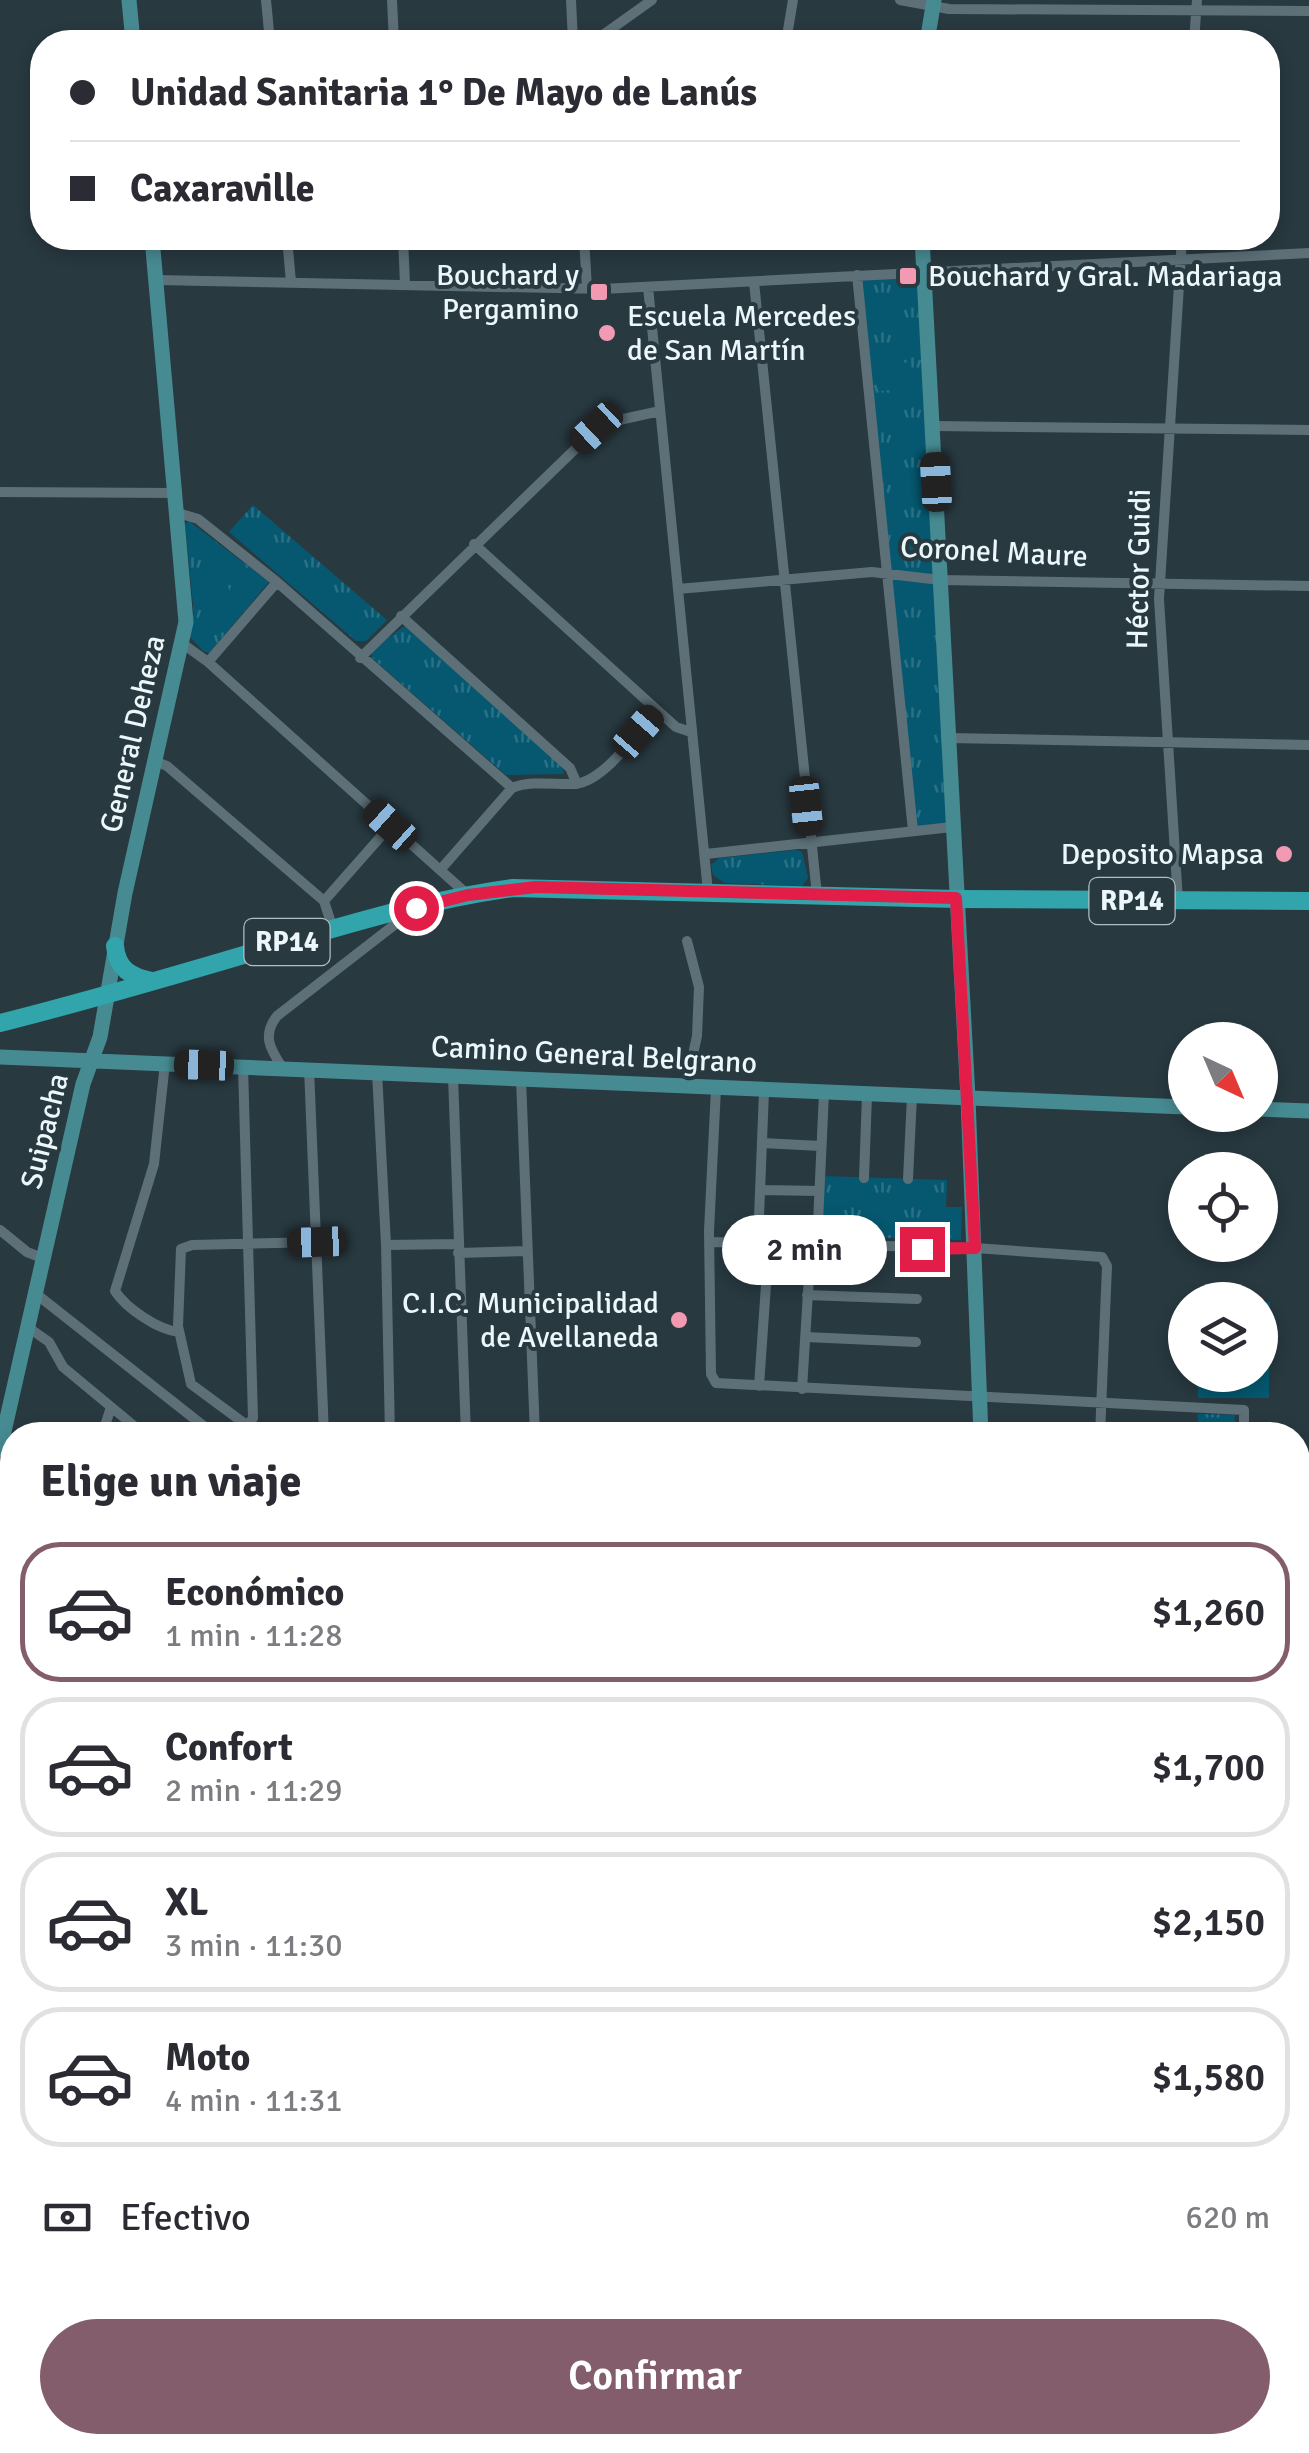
<!DOCTYPE html>
<html lang="es">
<head>
<meta charset="utf-8">
<style>
  :root { --surface:#fff; --page:#f7f7f7; --text:#2b2b33; --muted:#7c7c81; --line:#e1e1e2; --accent:#845d6c }
  body { margin:0; font-family:Signika,sans-serif; background:var(--page); color:var(--text); height:100vh; display:flex; flex-direction:column; font-size:38px; white-space:nowrap }
  * { box-sizing:border-box; margin:0 }
  p { font-size:32px; color:var(--muted) }
  .icon { flex:none; width:55px; height:55px; fill:none; stroke:currentColor; stroke-width:2; stroke-linecap:round; stroke-linejoin:round }
  .map { position:relative; flex:1; overflow:hidden }
  .details { position:absolute; left:0px; top:1422px; width:1310px; height:1032px; display:flex; flex-direction:column; background:var(--surface); border-radius:40px 40px 0 0; box-shadow:0 5px 15px #0003 }
  .details>* { flex:none }
  .hud { position:absolute; left:30px; top:30px; width:1250px; height:220px; border-radius:40px; box-shadow:0 5px 15px #0003; display:grid; align-content:center; height:220px; padding:0 40px; background:var(--surface) }
  .needle { width:65px; rotate:136deg }
  .controls { position:absolute; left:1168px; top:1022px; display:grid; gap:20px }
  .controls a { display:grid; place-items:center; width:110px; height:110px; border-radius:50%; background:var(--surface); box-shadow:0 5px 15px #0003; font-size:50px }
  .end { position:absolute; width:45px; height:45px; margin:-22px; border:12px solid #e11d48; background:#fff; box-shadow:0 0 0 5px #fff }
  .from { border-radius:50% }
  .bubble { position:absolute; height:70px; border-radius:35px; background:var(--surface); box-shadow:0 5px 15px #0003; font-size:32px; font-weight:600; line-height:70px; text-align:center }
  .car { position:absolute; width:30px; height:60px; margin:-30px -15px; border-radius:12px; box-shadow:0 0 8px 2px #0007; background:linear-gradient(#222 24%,#8ab4d8 0 40%,#222 0 76%,#8ab4d8 0 86%,#222 0) }
  .hud b { display:flex; align-items:center; gap:35px; height:95px; font-size:38px }
  .hud b+b { border-top:2px solid var(--line) }
  .hud i { width:25px; height:25px; background:var(--text) }
  ul { padding:0; list-style:none }
  li { display:flex; align-items:center; gap:30px; height:140px; margin:0 20px 15px; padding:0 20px; border:5px solid var(--line); border-radius:40px }
  li div { flex:1 }
  li b { display:block; font-size:38px }
  li em { font-style:normal; font-weight:600 }
  li.on { border-color:var(--accent) }
  li>.icon { width:90px; height:90px; stroke-width:1.5 }
  h2 { padding:0 40px; font-size:45px; line-height:120px }
  .pay { display:flex; align-items:center; gap:25px; height:110px; padding:0 40px; font-size:38px }
  .pay p { margin-inline-start:auto }
  .button { display:flex; gap:20px; margin-top:auto; padding:20px 40px }
  .button a { flex:1; height:115px; border-radius:60px; background:var(--accent); color:#fff; font-size:40px; font-weight:600; line-height:115px; text-align:center }
  .map>svg:first-child { display:block }
  .park { fill:url(#park-tufts) }
  .pitch { fill:#055870 }
  .lines { fill:none; stroke-linecap:round; stroke-linejoin:round }
  .street { stroke:#5d7078; stroke-width:10 }
  .secondary { stroke:#478b92; stroke-width:15 }
  .primary { stroke:#31a5ab; stroke-width:18 }
  .route { stroke:#e11d48; stroke-width:12 }
  .poi-dot { fill:#f19ab1; stroke:#283940; stroke-width:4 }
  .labels { text-anchor:middle; dominant-baseline:central; stroke-width:8; stroke-linejoin:round; paint-order:stroke }
  .shield { fill:#283940; stroke:#b1bec3; stroke-width:2.5 }
  .shield-label { font-size:28px; font-weight:bold; fill:#ecf7fb }
  .poi-label { font-size:30px; fill:#ecf7fb; stroke:#283940; text-anchor:end }
  .street-label { font-size:30px; fill:#ecf7fb; stroke:#283940 }
</style>
</head>
<body>
<div class="map">
<svg width="1309" height="2453" viewBox="0 0 1309 2453">
  <defs>
    <pattern id="park-tufts" width="24" height="20" patternUnits="userSpaceOnUse" patternTransform="scale(2.5)"><rect width="24" height="20" fill="#055870"/><path d="M3 7l-1-3M5 7V3M7 7l1-3M15 17l-1-3M17 17v-4M19 17l1-3" fill="none" stroke="#2a7185"/></pattern>
  </defs>
  <rect width="100%" height="100%" fill="#283940"/>
  <path class="park" d="M923,272L952,827L913,831L857,275Z
    M253,505L387,620L366,641H356L229,532Z
    M189,521L269,582L209,653L203,651L188,635L194,614L185,524Z
    M403,627H408L562,766L564,774L506,775L372,658V650Z
    M796,850L802,852L808,878L802,886L725,883L713,875L711,865L719,858Z
    M820,1176L947,1180L946,1207H962L961,1240L817,1236Z
    M1198,1414L1235,1415L1234,1435H1197Z
    M1298,2293L1309,2303V2359L1298,2350Z"/>
  <path class="pitch" d="M911,362L912,388L880,391L878,365Z
    M218,561L230,592L213,598L201,567Z
    M1260,1302H1270L1269,1398H1198V1375H1260Z"/>
  <g class="lines">
    <path class="street" d="M266,0L270,42
      M392,0L394,42
      M571,0L573,42
      M900,0L949,9L1309,11
      M593,42L652,0
      M786,42L793,0
      M1194,42L1197,0
      M287,238L291,282
      M403,238L405,284
      M584,238L587,288
      M857,275L913,831
      M156,280L602,289L1309,253
      M754,282L817,895
      M648,287L708,892
      M933,426L1309,430
      M0,492L176,493
      M178,513L198,519L277,582L512,788
      M474,544L657,710L676,727L691,732
      M678,589L872,572L940,580L1309,586
      M401,616L570,768L577,784
      M183,644L208,662L468,895
      M360,658L601,424L660,411
      M208,662L277,582
      M947,738L1309,745
      M155,761L167,766L324,901L333,929
      M706,854L952,827
      M441,869L512,788C532,780 554,785 575,784C605,781 637,732 657,710
      M324,901L391,825
      M1178,901L1159,599L1182,238
      M165,1063L154,1164L115,1291C126,1308 158,1330 179,1332
      M243,1066L253,1418L248,1425
      M282,1067C270,1049 262,1035 277,1016L411,912
      M309,1068L324,1435
      M377,1072L386,1245L390,1435
      M453,1076L466,1435
      M521,1079L535,1435
      M686,1086L697,1036L699,987L687,941
      M716,1088L709,1231L711,1374L716,1383L1244,1410V1435
      M762,1143L821,1146
      M864,1178L867,1095
      M908,1179L912,1096
      M760,1190L819,1191
      M0,1230L27,1252L42,1258
      M711,1242L975,1248L1102,1257L1107,1266L1100,1435
      M758,1242L764,1091
      M817,1244L824,1093
      M386,1245L457,1244
      M458,1253L527,1251
      M35,1293L215,1435
      M807,1295L917,1299
      M29,1328L49,1342L63,1367L145,1435
      M806,1337L916,1342
      M759,1386L769,1242
      M802,1389L811,1244
      M102,1435L111,1407
      M260,1435L191,1384L178,1326L181,1249L192,1245L317,1242
      M0,1557L12,1563
      M1298,1566H1309
      M0,1712H12
      M0,1816H12
      M1298,1895H1309
      M0,1923L12,1922
      M0,2001L12,2000
      M0,2074H12
      M1298,2107H1309
      M0,2131L12,2141
      M0,2149L12,2159
      M1298,2270L1309,2269
      M1298,2284L1309,2293
      M0,2344L12,2343
      M1298,2356L1309,2365
      M1298,2431L1309,2432
      M158,2442V2453
      M278,2442L279,2453
      M458,2442V2453
      M656,2442V2453
      M794,2442L795,2453
      M941,2442L942,2453
      M1192,2442L1193,2453
      M1292,2453V2442"/>
    <path class="secondary" d="M129,0L133,42
      M927,42L934,0
      M922,238L968,1098L981,1435
      M0,1057L1185,1107
      M1260,1109L1309,1111
      M0,1449L83,1084L100,1037L125,893L186,622L152,238
      M1080,2442L1081,2453"/>
    <path class="primary" d="M115,946C117,969 131,977 152,981
      M0,1023C92,1000 183,973 274,946C352,923 432,899 513,888L956,899L1309,901"/>
  </g>
  <g class="lines">
    <path class="route" d="M416,908L468,895L536,887L956,898L975,1248L922,1249"/>
  </g>
  <g class="poi-dot">
    <rect x="898" y="266" width="20" height="20" rx="5"/>
    <rect x="589" y="282" width="20" height="20" rx="5"/>
    <circle cx="607" cy="333" r="10"/>
    <circle cx="1284" cy="854" r="10"/>
    <circle cx="679" cy="1320" r="10"/>
  </g>
  <g class="labels">
    <g class="shield">
      <rect x="1089.5" y="878" width="85" height="46" rx="8"/>
      <rect x="244.5" y="919" width="85" height="46" rx="8"/>
    </g>
    <g class="shield-label">
      <text x="1132" y="901">RP14</text>
      <text x="287" y="942">RP14</text>
    </g>
    <g class="poi-label">
      <text x="579" y="275">Bouchard y<tspan x="579" dy="34">Pergamino</tspan></text>
      <text x="928" y="276" text-anchor="start">Bouchard y Gral. Madariaga</text>
      <text x="627" y="316" text-anchor="start">Escuela Mercedes<tspan x="627" dy="34">de San Martín</tspan></text>
      <text x="1264" y="854">Deposito Mapsa</text>
      <text x="659" y="1303">C.I.C. Municipalidad<tspan x="659" dy="34">de Avellaneda</tspan></text>
    </g>
    <g class="street-label">
      <text transform="translate(994 552) rotate(3)">Coronel Maure</text>
      <text transform="translate(1139 569) rotate(-89)">Héctor Guidi</text>
      <text transform="translate(133 734) rotate(-77)">General Deheza</text>
      <text transform="translate(594 1055) rotate(3)">Camino General Belgrano</text>
      <text transform="translate(45 1131) rotate(-76)">Suipacha</text>
    </g>
  </g>
</svg>
<div class="controls">
<a><svg class="needle" viewBox="-14 -14 28 28"><path d="M0-13l5 13h-10z" fill="#e53935"/><path d="M0 13l5-13h-10z" fill="#7c7c81"/></svg></a>
<a><svg class="icon" aria-label="locate" viewBox="0 0 24 24"><circle cx="12" cy="12" r="6"/><path d="M12 2v4M12 18v4M2 12h4M18 12h4"/></svg></a>
<a><svg class="icon" aria-label="layers" viewBox="0 0 24 24"><path d="M12 4l9 5-9 5-9-5zM3 14l9 5 9-5"/></svg></a>
</div>
<i class="end from" style="left:416px;top:908px"></i>
<i class="end" style="left:922px;top:1249px"></i>
<div class="bubble" style="left:722px;top:1215px;width:165px">2 min</div>
<i class="car" style="left:596px;top:428px;rotate:227deg"></i>
<i class="car" style="left:936px;top:482px;rotate:357deg"></i>
<i class="car" style="left:638px;top:732px;rotate:41deg"></i>
<i class="car" style="left:806px;top:806px;rotate:174deg"></i>
<i class="car" style="left:390px;top:825px;rotate:312deg"></i>
<i class="car" style="left:204px;top:1065px;rotate:272deg"></i>
<i class="car" style="left:317px;top:1242px;rotate:268deg"></i>
<div class="hud">
<b><i class="from"></i>Unidad Sanitaria 1° De Mayo de Lanús</b>
<b><i></i>Caxaraville</b>
</div>
<section class="details">
<h2>Elige un viaje</h2>
<ul>
<li class="on"><svg class="icon" aria-label="car" viewBox="0 0 24 24"><path d="M5 17H2v-5l4-1 3-4h7l3 4 3 1v5h-3M9 17h6M6 11h13"/><circle cx="7" cy="17" r="2"/><circle cx="17" cy="17" r="2"/></svg><div><b>Económico</b><p>1 min · 11:28</p></div><em>$1,260</em></li>
<li><svg class="icon" aria-label="car" viewBox="0 0 24 24"><path d="M5 17H2v-5l4-1 3-4h7l3 4 3 1v5h-3M9 17h6M6 11h13"/><circle cx="7" cy="17" r="2"/><circle cx="17" cy="17" r="2"/></svg><div><b>Confort</b><p>2 min · 11:29</p></div><em>$1,700</em></li>
<li><svg class="icon" aria-label="car" viewBox="0 0 24 24"><path d="M5 17H2v-5l4-1 3-4h7l3 4 3 1v5h-3M9 17h6M6 11h13"/><circle cx="7" cy="17" r="2"/><circle cx="17" cy="17" r="2"/></svg><div><b>XL</b><p>3 min · 11:30</p></div><em>$2,150</em></li>
<li><svg class="icon" aria-label="car" viewBox="0 0 24 24"><path d="M5 17H2v-5l4-1 3-4h7l3 4 3 1v5h-3M9 17h6M6 11h13"/><circle cx="7" cy="17" r="2"/><circle cx="17" cy="17" r="2"/></svg><div><b>Moto</b><p>4 min · 11:31</p></div><em>$1,580</em></li>
</ul>
<div class="pay"><svg class="icon" aria-label="cash" viewBox="0 0 24 24"><path d="M3 7h18v10H3z"/><circle cx="12" cy="12" r="2"/></svg>Efectivo<p>620 m</p></div>
<div class="button"><a>Confirmar</a></div>
</section>
</div>
</body>
</html>
